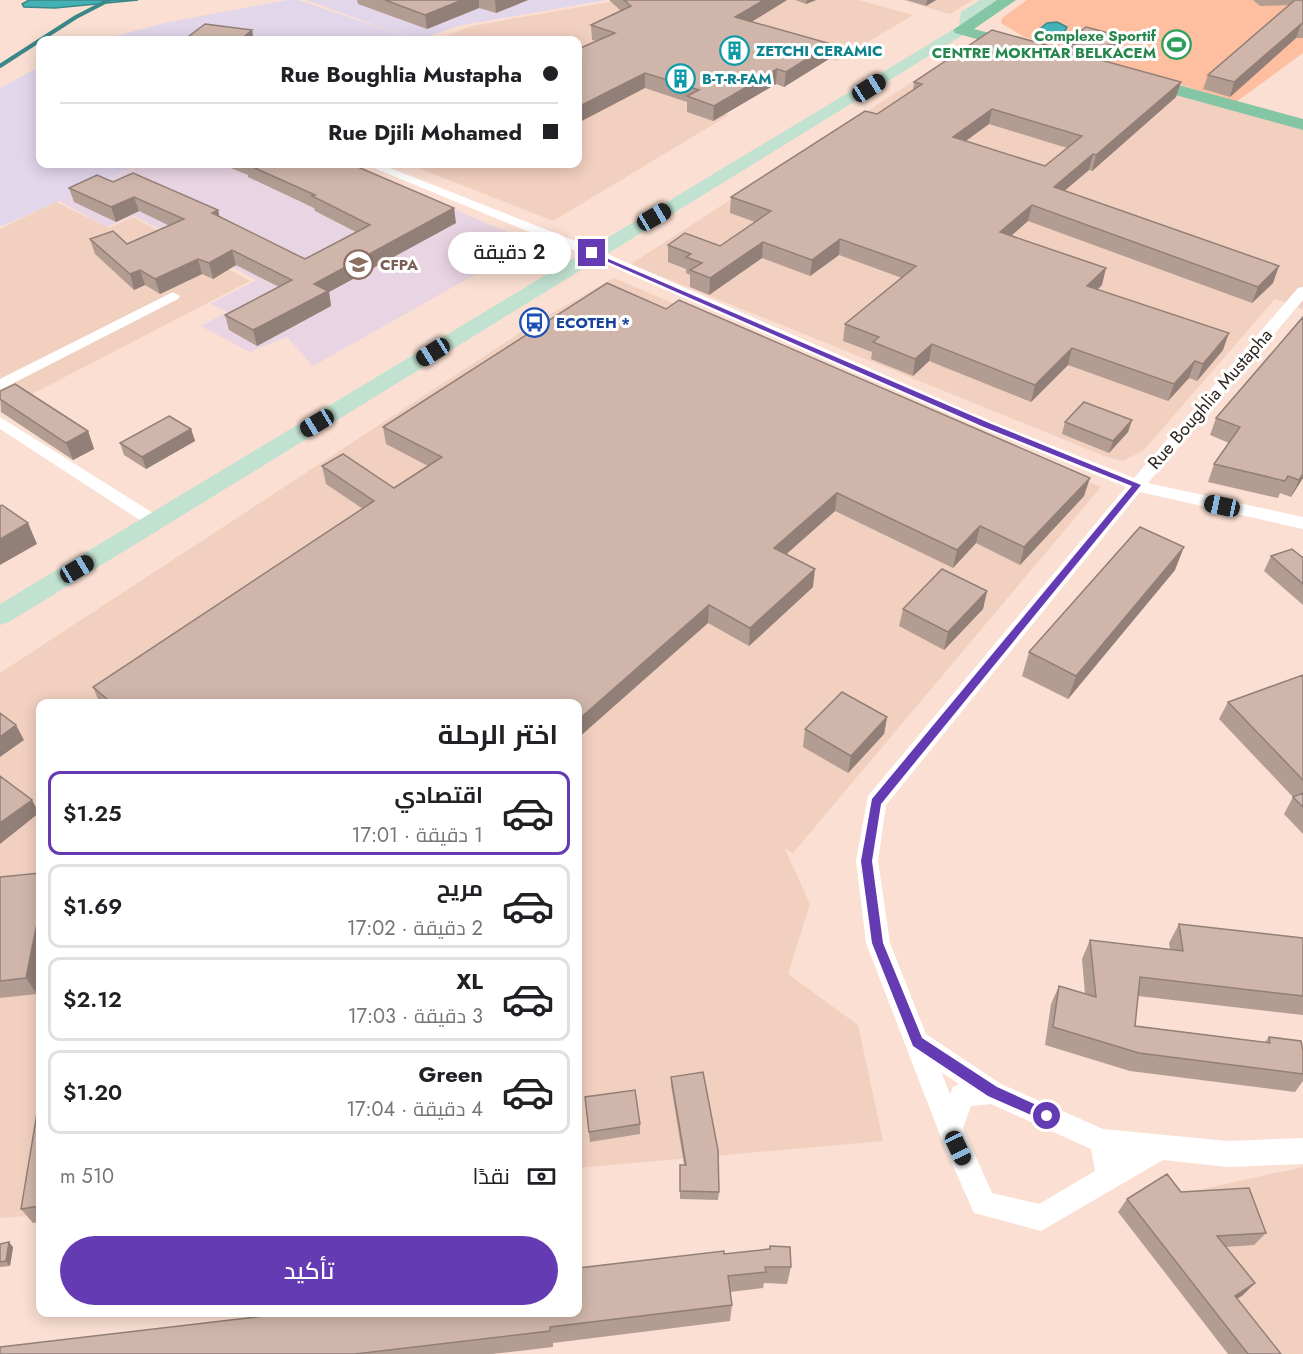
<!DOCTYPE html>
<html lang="ar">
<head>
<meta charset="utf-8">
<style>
  :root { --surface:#fff; --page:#f6f6f6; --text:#202124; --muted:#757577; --line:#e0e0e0; --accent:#653bb3 }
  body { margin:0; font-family:Jost,Cairo,sans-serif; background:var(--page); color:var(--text); direction:rtl; height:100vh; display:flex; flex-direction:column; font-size:22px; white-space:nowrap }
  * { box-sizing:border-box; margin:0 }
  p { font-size:20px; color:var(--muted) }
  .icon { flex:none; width:33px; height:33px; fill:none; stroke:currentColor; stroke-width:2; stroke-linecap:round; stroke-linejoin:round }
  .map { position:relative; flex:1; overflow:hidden; direction:ltr }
  .drawer { position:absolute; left:36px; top:699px; width:546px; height:618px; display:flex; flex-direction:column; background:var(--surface); border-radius:12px; box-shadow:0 3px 15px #0003; direction:rtl }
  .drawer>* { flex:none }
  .hud { position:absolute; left:36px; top:36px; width:546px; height:132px; border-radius:12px; box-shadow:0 3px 15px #0003; direction:rtl; display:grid; align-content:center; height:132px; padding:0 24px; background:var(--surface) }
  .end { position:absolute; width:27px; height:27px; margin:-14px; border:8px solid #653bb3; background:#fff; box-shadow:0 0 0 3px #fff }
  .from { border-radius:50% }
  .bubble { position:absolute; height:42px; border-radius:21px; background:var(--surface); box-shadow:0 3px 15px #0003; font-size:20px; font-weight:600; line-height:42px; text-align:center; direction:rtl }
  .car { position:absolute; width:18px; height:36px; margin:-18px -9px; border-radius:8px; box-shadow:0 0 4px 2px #0007; background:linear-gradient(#222 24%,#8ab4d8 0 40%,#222 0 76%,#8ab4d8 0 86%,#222 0) }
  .hud b { display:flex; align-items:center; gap:21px; height:57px; font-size:22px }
  .hud b+b { border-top:2px solid var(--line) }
  .hud i { width:15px; height:15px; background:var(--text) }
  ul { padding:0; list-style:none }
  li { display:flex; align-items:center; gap:18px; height:84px; margin:0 12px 9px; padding:0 12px; border:3px solid var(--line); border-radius:12px }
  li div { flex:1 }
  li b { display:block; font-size:22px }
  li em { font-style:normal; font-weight:600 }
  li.current { border-color:var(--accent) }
  li>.icon { width:54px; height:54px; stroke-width:1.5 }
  h2 { padding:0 24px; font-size:27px; line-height:72px }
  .pay { display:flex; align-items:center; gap:15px; height:66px; padding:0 24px; font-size:22px }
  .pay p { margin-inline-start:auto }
  .action { display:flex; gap:12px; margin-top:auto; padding:12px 24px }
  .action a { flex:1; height:69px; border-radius:36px; background:var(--accent); color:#fff; font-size:24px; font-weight:600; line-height:69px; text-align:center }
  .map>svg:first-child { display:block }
  .commercial { fill:#e2d6ea }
  .built { fill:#f2d0c0 }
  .education { fill:#e9d4e3 }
  .green { fill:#febfa0 }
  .water { fill:#42b2b7; stroke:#3c8789; stroke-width:1.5 }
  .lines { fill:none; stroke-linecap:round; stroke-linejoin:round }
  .stream { stroke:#3c8789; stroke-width:4 }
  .street { fill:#fff; fill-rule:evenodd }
  .secondary { fill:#c1e2d1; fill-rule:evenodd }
  .primary { fill:#83c5a4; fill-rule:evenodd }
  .wall { fill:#b39d92; fill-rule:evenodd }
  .shaded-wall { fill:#927f77 }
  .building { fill:#d0b6aa; stroke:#927f77; stroke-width:1.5; fill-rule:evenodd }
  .route { fill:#653bb3 }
  .labels { text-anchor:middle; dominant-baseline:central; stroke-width:6; stroke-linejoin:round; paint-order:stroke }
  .far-leisure-label { font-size:15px; font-weight:bold; fill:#27864d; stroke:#fff; text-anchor:end }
  .far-culture-label { font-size:15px; font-weight:bold; fill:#0d838f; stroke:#fff; text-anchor:start }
  .far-education-label { font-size:15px; font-weight:bold; fill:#785e54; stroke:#fff; text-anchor:start }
  .far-transit-label { font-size:15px; font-weight:bold; fill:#164399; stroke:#fff; text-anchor:start }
  .street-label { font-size:18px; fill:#2d231f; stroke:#fff }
</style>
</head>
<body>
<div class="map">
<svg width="1303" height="1354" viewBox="0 0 1303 1354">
  <rect width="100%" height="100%" fill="#fadfd2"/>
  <path class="commercial" d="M287,0H298L414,39L306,0H607L457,26L419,40H101L164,23Z
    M40,66V164H142L0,227V88Z"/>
  <path class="built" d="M621,0H858L913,15L836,61L691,18L592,70L729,115L553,221L408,164H578V40H437L471,26Z
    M902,0H973L950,14Z
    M988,39L1303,128V309L1275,299L1143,451L1123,461L1107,457L631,264L971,44Z
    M56,202L109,228L133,217L250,281L5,408L0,405V229Z
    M614,278L1101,487L793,853L785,849L810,904L788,974L858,1025L883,1141L578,1168V704H40V1215L0,1218V673L535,323Z
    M1303,1167V1354H1282L1139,1203Z"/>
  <path class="education" d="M146,164H350L516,236L520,249L313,366L287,337L249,352L201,326L228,312L210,304L257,280L134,216L106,227L58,200Z"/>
  <path class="green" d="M1027,0H1303V53L1236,102L1024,37L1001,23L1002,18Z"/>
  <path class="water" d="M29,0H138L55,8L24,7L22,4Z
    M1057,22L1067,27L1064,33L1070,36L1055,38L1042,32L1041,28L1047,23Z"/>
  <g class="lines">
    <path class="stream" d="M0,66L76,17L109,0"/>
    <path class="street" d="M364,164H380L598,250L993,422L1134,478L1298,288L1303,287V300L1148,483L1303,517V529L1140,492L886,805L878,861L890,943L926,1034L1001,1084L1103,1129L1228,1141L1303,1138V1164L1228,1167L1163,1160L1041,1231L974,1213L945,1148L866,943L856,861L868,796L1126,487L981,428L588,256ZM941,1072L959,1084L953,1087L950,1094ZM991,1104L1091,1149L1095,1171L1039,1204L992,1193L963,1128L971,1106Z
      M173,292L180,296L178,299L0,390V379Z
      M0,417L161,518L164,522L161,526H149L0,429Z"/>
    <path class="secondary" d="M980,0H997L973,17L971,30L9,622L0,625V604L959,26L961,12Z"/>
    <path class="primary" d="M997,0H1016L974,29L1028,43L1030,47L1028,51L1022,52L955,33L953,30Z
      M1138,74L1303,119V130L1132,83L1129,79L1132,75Z"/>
  </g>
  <path class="wall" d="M357,0H528L496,13L479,8L427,29L358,4Z
    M609,0H787L751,22L829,59L784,87L776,84L713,121L687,112V102L645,88L596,41L592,40L591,25L621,11Z
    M795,0H816L806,4Z
    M906,0H936L926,6Z
    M1253,0H1303V38H1296L1230,97L1203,89L1208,75L1289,5L1260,6Z
    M1066,42L1118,45L1099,60L1176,97L1092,171L1089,170L1064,191L1273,283L1252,303L1028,221L1011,236L1102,285L1097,290L1223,350L1197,381L1189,378L1168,401L1068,365L1031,402L929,361L913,376L871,359L872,352L843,341L845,324L902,278L839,255L810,276L762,258L709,295L690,287V275L686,273V269L668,262V245L720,246L755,222L730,213L731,197L877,114L913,90L914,82L1064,50ZM989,124L1067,148L1045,166L966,141Z
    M221,164H351L456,223L329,292L331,306L257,346L229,330L225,315L279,287L236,265L213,279L202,274L160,294L145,285L134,290L95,254L90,239L127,244L170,226L139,211L116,222L74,202L69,188L113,182L218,210L219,216L305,259L356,232L315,211L314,208L248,177V175Z
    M1303,317V478L1291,497L1280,493L1278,498L1208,482L1214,464L1229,443L1210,435L1216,418Z
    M0,391L88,431L94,449L73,460L1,412Z
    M1132,420L1128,432L1109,453L1062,434L1065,422Z
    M383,427L1084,496L1020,565L976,543L953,568L835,511L786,554L813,587L749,646L708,623L578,738V704H100L93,687L363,509L326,484L322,466L394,488L428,466L386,444Z
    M191,429L195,441L146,469L124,455L120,443Z
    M1271,556L1303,557V605L1264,571Z
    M1175,570L1068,699L1022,676L1029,652Z
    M987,591L983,609L944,650L899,626L903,609Z
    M1303,675V834L1284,814L1293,797L1219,719L1228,702Z
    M887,717L884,734L848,773L803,747L805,729Z
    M40,873V976L37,994L0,998V877Z
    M1179,924L1303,938V1015L1138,996L1135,1026L1265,1042L1269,1037L1303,1051V1081L1295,1092L1130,1071L1045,1045L1051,1004L1059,986L1085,994L1082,959L1090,940L1170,949L1169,943Z
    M671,1077L719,1192L718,1200L680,1199V1165H684L671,1085Z
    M40,1095V1222L33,1223L21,1209Z
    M585,1097L640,1124V1134L590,1142Z
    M1181,1192L1266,1233L1254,1245L1226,1247L1243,1295L1237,1299L1281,1354H1228L1118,1212L1127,1199Z
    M0,1244L13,1247L10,1266L0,1267Z
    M770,1246L791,1267L787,1284L764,1283L763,1288L730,1292L732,1305L730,1321L553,1343V1347L492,1354H0L578,1312L724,1254L769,1250Z"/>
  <path class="shaded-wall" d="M462,0H479V8L427,29L425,15Z
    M495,0H528L496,13Z
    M764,0H787L735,32V17Z
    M807,0H816L806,4Z
    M927,0H936L926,6Z
    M1301,24L1296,38L1230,97L1234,82Z
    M252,30L254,40H240Z
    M1120,36L1118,45L1098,61L1100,52Z
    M831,44L829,59L784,87L786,72Z
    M777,69L776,84L713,121L714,106Z
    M645,73V88L578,123V107Z
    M1181,82L1176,97L1092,171L1096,155Z
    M992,109L989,124L950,152L953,137Z
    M1093,154L1089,170L1050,203L1054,187Z
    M134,197L139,211L116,222L111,207Z
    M1032,205L1028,221L996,249L1000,232Z
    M454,208L456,223L329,292L331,306L257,346L253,330L314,284Z
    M218,210L221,225L212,213Z
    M840,239L839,255L810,276L812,260Z
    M763,242L762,258L709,295L710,278Z
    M232,250L236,265L213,279L209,263Z
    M198,259L202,274L160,294L155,279Z
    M1279,266L1273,283L1252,303L1258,287Z
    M1106,268L1102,285L1083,303L1087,286Z
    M140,270L145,285L134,290L130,274Z
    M1229,333L1223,350L1197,381L1203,364Z
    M932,344L929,361L913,376L915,359Z
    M1072,348L1068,365L1031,402L1035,385Z
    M1195,361L1189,378L1168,401L1174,384Z
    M1132,420L1128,432L1109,453L1113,441Z
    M191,429L195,441L146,469L142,457Z
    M88,431L94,449L73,460L66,443Z
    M1303,474V478L1291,497L1299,480Z
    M1090,478L1084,496L1020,565L1024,547Z
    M837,493L835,511L773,566L774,548Z
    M28,523L37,544L0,565V539Z
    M980,526L976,543L953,568L957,550Z
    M1184,547L1175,570L1068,699L1076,676Z
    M815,569L813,587L749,646L750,628Z
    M987,591L983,609L944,650L948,632Z
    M709,605L708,623L578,738V720Z
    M887,717L884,734L848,773L851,756Z
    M16,725L24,740L0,757V737Z
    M32,800L39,813L0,844V823Z
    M39,913L40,914V976L37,994L26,978Z
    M9,1242L13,1247L10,1266L6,1261Z
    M1255,1283L1243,1295L1224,1307L1235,1296Z"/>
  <path class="building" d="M385,0H462L425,15Z
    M624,0H764L735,17L831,44L786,72L777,69L714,106L687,96L699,90L645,73L578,107V49L615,33L591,25L631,6Z
    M1295,0H1303V24H1301L1234,82L1208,75Z
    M205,24L252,30L240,40H184Z
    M1086,27L1120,36L1100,52L1066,42Z
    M992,30L1181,82L1096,155L1093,154L1054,187L1279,266L1258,287L1032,205L1000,232L1106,268L1087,286L1229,333L1203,364L1195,361L1174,384L1072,348L1035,385L932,344L915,359L873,342L879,337L845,324L916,266L840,239L812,260L763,242L710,278L690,270L702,263L686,257L691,254L668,245L685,233L720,246L771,211L731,197L865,111L877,114L922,84L914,82ZM992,109L1082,136L1045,166L953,137Z
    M246,164H351L454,208L314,284L328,291L253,330L225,315L292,280L232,250L209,263L198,259L155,279L140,270L130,274L90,239L113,231L127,244L184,219L134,197L111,207L69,188L97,175L113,182L133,173L218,210L212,213L305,259L370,225L312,196L315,195Z
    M607,283L666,309L679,300L1090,478L1024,547L980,526L957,550L837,493L774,548L815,569L750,628L709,605L578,720V704H113L93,687L374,501L322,466L343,454L394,488L442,457L383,427Z
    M1303,317V474L1299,480L1288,476L1285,481L1214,464L1240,427L1216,418Z
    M15,384L88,431L66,443L0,399V391Z
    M1084,402L1132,420L1113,441L1065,422Z
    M169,416L191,429L142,457L120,443Z
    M2,505L28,523L0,539V506Z
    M1140,527L1184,547L1076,676L1029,652Z
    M1292,549L1302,557H1303V584L1271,556Z
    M942,569L987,591L948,632L903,609Z
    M1303,675V780L1228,702Z
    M842,692L887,717L851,756L805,729Z
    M0,713L16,725L0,737Z
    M0,776L32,800L0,823Z
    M1303,793V807L1293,797Z
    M40,873V912L39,913L26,978L0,981V877Z
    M1179,924L1303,938V996L1140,977L1135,1026L1270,1043L1269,1037L1301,1041L1303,1051V1074L1139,1053L1053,1027L1059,986L1096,997L1090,940L1183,951Z
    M703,1072L718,1150L719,1192L680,1191V1165H686L671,1077Z
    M635,1090L640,1124L589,1132L585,1097Z
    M40,1095V1206L21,1209Z
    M1167,1174L1181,1192L1249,1188L1266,1233L1217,1236L1255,1283L1235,1296L1281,1354H1248L1127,1199Z
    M9,1242L6,1261L0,1262V1244Z
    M770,1246L790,1247L791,1267H765L766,1272L728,1276L732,1305L550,1327V1331L355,1354H0V1347L298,1312H578V1268L724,1251V1254L770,1249Z"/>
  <path class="route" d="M590,251L989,423L1141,485L881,804L872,861L883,943L922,1038L997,1087L1052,1112V1120L1047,1122L988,1096L913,1046L872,943L861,861L872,799L1132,486L984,427L590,254Z"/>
  <defs>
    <symbol id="stadium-ring" viewBox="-11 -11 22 22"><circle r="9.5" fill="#fff" stroke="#2e9e5b" stroke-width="1.5"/><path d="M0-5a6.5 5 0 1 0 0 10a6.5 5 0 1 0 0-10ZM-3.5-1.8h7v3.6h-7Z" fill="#2e9e5b"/></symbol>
    <symbol id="building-ring" viewBox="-11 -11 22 22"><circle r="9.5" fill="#fff" stroke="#0f9aa8" stroke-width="1.5"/><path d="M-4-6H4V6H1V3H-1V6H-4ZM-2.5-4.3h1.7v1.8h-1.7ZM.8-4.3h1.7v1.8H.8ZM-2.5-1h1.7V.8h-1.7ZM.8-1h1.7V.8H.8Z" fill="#0f9aa8"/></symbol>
    <symbol id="university-ring" viewBox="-11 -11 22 22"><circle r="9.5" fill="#fff" stroke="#8d6e63" stroke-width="1.5"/><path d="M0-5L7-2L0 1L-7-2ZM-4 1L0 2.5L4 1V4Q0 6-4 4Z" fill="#8d6e63"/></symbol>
    <symbol id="bus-ring" viewBox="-11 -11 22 22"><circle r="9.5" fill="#fff" stroke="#1a4fb4" stroke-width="1.5"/><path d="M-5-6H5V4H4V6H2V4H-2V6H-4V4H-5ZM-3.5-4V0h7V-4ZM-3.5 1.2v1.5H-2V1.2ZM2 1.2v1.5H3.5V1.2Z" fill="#1a4fb4"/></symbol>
  </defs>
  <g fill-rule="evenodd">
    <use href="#stadium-ring" x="1160" y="28" width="33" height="33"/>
    <use href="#building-ring" x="718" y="34" width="33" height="33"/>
    <use href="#building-ring" x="664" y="62" width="33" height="33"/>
    <use href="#university-ring" x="342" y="248" width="33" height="33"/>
    <use href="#bus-ring" x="518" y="306" width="33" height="33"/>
  </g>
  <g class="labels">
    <g class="far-leisure-label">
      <text x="1156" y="36">Complexe Sportif<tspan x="1156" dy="17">CENTRE MOKHTAR BELKACEM</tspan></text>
    </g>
    <g class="far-culture-label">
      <text x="756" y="51">ZETCHI CERAMIC</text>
      <text x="702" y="79">B-T-R-FAM</text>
    </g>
    <g class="far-education-label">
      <text x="380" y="265">CFPA</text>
    </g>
    <g class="far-transit-label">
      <text x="556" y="323">ECOTEH *</text>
    </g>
    <g class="street-label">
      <text transform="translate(1210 399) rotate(-49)">Rue Boughlia Mustapha</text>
    </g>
  </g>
</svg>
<i class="end from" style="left:1047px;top:1116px"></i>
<i class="end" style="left:592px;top:253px"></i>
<div class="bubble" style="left:448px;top:232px;width:123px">2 دقيقة</div>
<i class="car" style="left:869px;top:88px;rotate:58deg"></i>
<i class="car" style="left:654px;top:217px;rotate:60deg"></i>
<i class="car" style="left:433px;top:352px;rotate:238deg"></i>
<i class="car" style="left:317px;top:423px;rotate:239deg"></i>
<i class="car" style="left:1222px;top:506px;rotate:282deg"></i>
<i class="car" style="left:77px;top:569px;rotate:59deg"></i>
<i class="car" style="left:958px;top:1148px;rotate:155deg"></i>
<div class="hud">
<b><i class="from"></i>Rue Boughlia Mustapha</b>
<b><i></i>Rue Djili Mohamed</b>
</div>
<section class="drawer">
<h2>اختر الرحلة</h2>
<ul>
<li class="current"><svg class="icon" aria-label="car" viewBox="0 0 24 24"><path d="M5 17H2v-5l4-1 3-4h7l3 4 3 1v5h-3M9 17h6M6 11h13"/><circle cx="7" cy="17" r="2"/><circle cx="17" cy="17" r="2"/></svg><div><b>اقتصادي</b><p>1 دقيقة · 17:01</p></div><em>$1.25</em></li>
<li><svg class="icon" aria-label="car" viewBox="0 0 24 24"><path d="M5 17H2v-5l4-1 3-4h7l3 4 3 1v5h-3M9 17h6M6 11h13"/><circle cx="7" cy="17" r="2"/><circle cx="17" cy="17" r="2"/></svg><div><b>مريح</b><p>2 دقيقة · 17:02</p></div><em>$1.69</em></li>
<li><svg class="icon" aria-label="car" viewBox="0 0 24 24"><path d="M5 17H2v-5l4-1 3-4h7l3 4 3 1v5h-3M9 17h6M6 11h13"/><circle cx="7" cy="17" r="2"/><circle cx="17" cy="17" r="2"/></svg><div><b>XL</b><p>3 دقيقة · 17:03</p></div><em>$2.12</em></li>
<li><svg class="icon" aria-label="car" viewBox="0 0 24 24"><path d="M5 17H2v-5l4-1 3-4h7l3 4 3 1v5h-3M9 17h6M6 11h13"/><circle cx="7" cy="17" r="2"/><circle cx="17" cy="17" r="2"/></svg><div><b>Green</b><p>4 دقيقة · 17:04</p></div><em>$1.20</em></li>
</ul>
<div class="pay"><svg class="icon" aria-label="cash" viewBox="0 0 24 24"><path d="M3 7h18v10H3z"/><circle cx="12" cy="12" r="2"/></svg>نقدًا<p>510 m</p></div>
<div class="action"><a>تأكيد</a></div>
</section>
</div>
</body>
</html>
